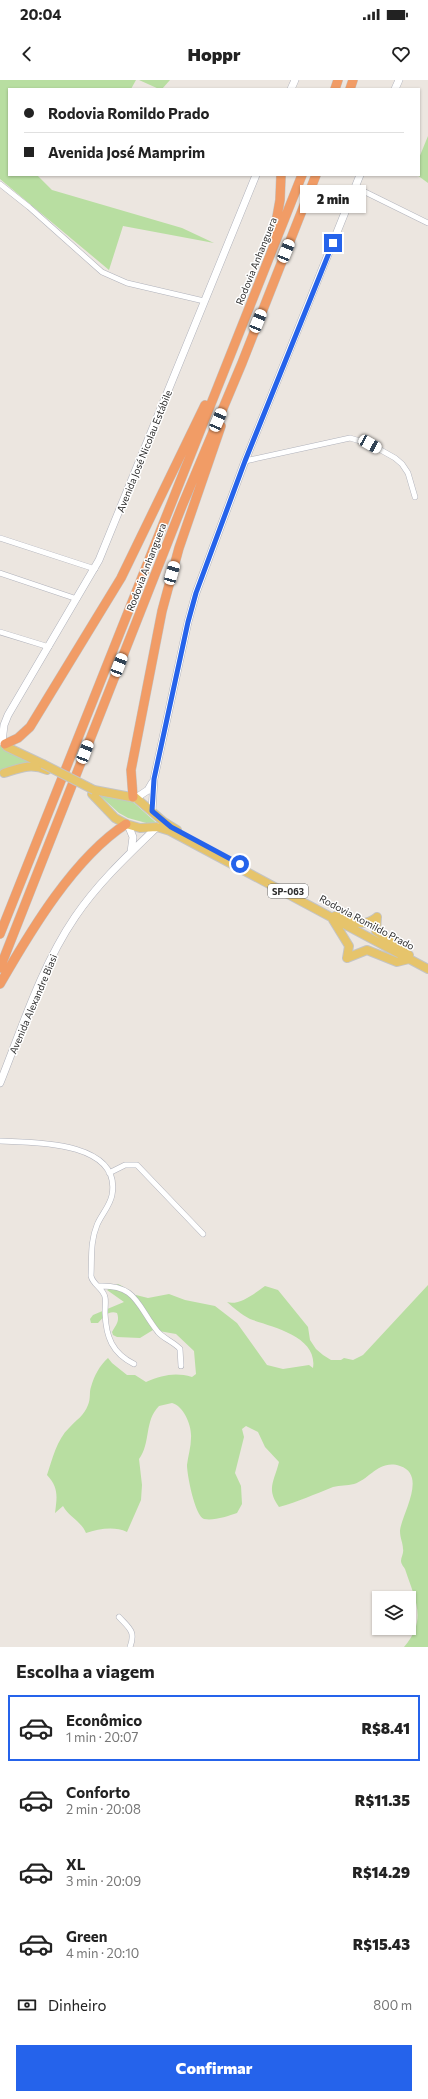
<!DOCTYPE html>
<html lang="pt">
<head>
<meta charset="utf-8">
<style>
  :root { --surface:#fff; --page:#f6f6f6; --text:#222; --muted:#767676; --line:#e0e0e0; --accent:#2563eb }
  body { margin:0; font-family:Commissioner,sans-serif; background:var(--page); color:var(--text); height:100vh; display:flex; flex-direction:column; font-size:15px; white-space:nowrap }
  * { box-sizing:border-box; margin:0 }
  p { font-size:13px; color:var(--muted) }
  .icon { flex:none; width:22px; height:22px; fill:none; stroke:currentColor; stroke-width:2; stroke-linecap:round; stroke-linejoin:round }
  .map { position:relative; height:1567px; overflow:hidden }
  .details { display:flex; flex-direction:column; background:var(--surface); flex:1 }
  .details>* { flex:none }
  .guide { position:absolute; left:8px; top:8px; width:412px; height:88px; border-radius:0px; box-shadow:0 1px 3px #0004; display:grid; align-content:center; height:88px; padding:0 16px; background:var(--surface) }
  .tools { position:absolute; left:372px; top:1511px; display:grid; gap:8px }
  .tools a { display:grid; place-items:center; width:44px; height:44px; border-radius:0px; background:var(--surface); box-shadow:0 1px 3px #0004; font-size:20px }
  .end { position:absolute; width:18px; height:18px; margin:-9px; border:5px solid #2563eb; background:#fff; box-shadow:0 0 0 2px #fff }
  .from { border-radius:50% }
  .bubble { position:absolute; height:28px; border-radius:0px; background:var(--surface); box-shadow:0 1px 3px #0004; font-size:13px; font-weight:800; line-height:28px; text-align:center }
  .car { position:absolute; width:12px; height:24px; margin:-12px -6px; border-radius:5px; box-shadow:0 0 3px 1px #0007; background:linear-gradient(#fff 24%,#345 0 40%,#fff 0 76%,#345 0 86%,#fff 0) }
  .guide b { display:flex; align-items:center; gap:14px; height:38px; font-size:15px }
  .guide b+b { border-top:1px solid var(--line) }
  .guide i { width:10px; height:10px; background:var(--text) }
  ul { padding:0; list-style:none }
  li { display:flex; align-items:center; gap:12px; height:66px; margin:0 8px 6px; padding:0 8px; border:2px solid transparent; border-radius:0px }
  li div { flex:1 }
  li b { display:block; font-size:15px }
  li em { font-style:normal; font-weight:800 }
  li.current { border-color:var(--accent) }
  li>.icon { width:36px; height:36px; stroke-width:1.5 }
  h2 { padding:0 16px; font-size:18px; line-height:48px }
  .pay { display:flex; align-items:center; gap:10px; height:44px; padding:0 16px; font-size:15px }
  .pay p { margin-inline-start:auto }
  .action { display:flex; gap:8px; margin-top:auto; padding:8px 16px }
  .action a { flex:1; height:46px; border-radius:0px; background:var(--accent); color:#fff; font-size:16px; font-weight:800; line-height:46px; text-align:center }
  .status { display:flex; justify-content:space-between; align-items:center; height:28px; padding:0 20px; background:var(--surface); direction:ltr }
  .status svg { height:11px; fill:currentColor }
  header { display:flex; justify-content:space-between; align-items:center; height:52px; padding:0 16px; background:var(--surface); font-size:18px; font-weight:800 }
  .map>svg:first-child { display:block }
  .green { fill:#b8dea1 }
  .lines { fill:none; stroke-linecap:round; stroke-linejoin:round }
  .street-casing { stroke:#b0b2bb; stroke-width:6 }
  .secondary-casing { stroke:#b0b2bb; stroke-width:8 }
  .primary-casing { stroke:#c4c4c4; stroke-width:10 }
  .highway-casing { stroke:#c4c4c4; stroke-width:10 }
  .street { stroke:#fff; stroke-width:5 }
  .secondary { stroke:#fff; stroke-width:7 }
  .primary { stroke:#e6c46b; stroke-width:8 }
  .highway { stroke:#f19c66; stroke-width:9 }
  .primary-bridge-casing { stroke:#c4c4c4; stroke-width:10; stroke-linecap:butt }
  .primary-bridge { stroke:#e6c46b; stroke-width:8 }
  .route { stroke:#2563eb; stroke-width:5 }
  .labels { text-anchor:middle; dominant-baseline:central; stroke-width:3; stroke-linejoin:round; paint-order:stroke }
  .shield { fill:#fff; stroke:#6b6b6b; stroke-width:1 }
  .shield-label { font-size:9px; font-weight:bold; fill:#2c2c2c }
  .street-label { font-size:10px; fill:#2c2c2c; stroke:#fff }
</style>
</head>
<body>
<div class="status"><b>20:04</b><svg viewBox="0 0 49 12"><path d="M0 12V9h3v3zM5 12V6h3v6zM10 12V3h3v9zM15 12V0h3v12zM26 1h20v11H26zM47 4h2v5h-2z"/></svg></div>
<header><svg class="icon" aria-label="back" viewBox="0 0 24 24"><path d="M15 5l-7 7 7 7"/></svg>Hoppr<svg class="icon" aria-label="heart" viewBox="0 0 24 24"><path d="M12 20l-8-8c-3-5 5-10 8-4 3-6 11-1 8 4z"/></svg></header>
<div class="map">
<svg width="428" height="1567" viewBox="0 0 428 1567">
  <rect width="100%" height="100%" fill="#ece6e0"/>
  <path class="green" d="M0,0H136L131,9H9V95H37L52,110L182,148L214,163L123,146L109,190L0,99Z
    M139,0H170L162,9H159Z
    M428,56V103L417,95H419V78Z
    M0,664L31,683L18,685L0,692Z
    M97,713L133,722L161,747L128,738L119,733Z
    M118,1204L122,1206L135,1219L136,1215L148,1218L169,1214L185,1220L215,1226L237,1243L267,1285L283,1289L309,1285L313,1288C318,1256 272,1247 250,1239C242,1235 234,1228 227,1222C239,1226 255,1213 265,1206L278,1210L308,1247L310,1260L316,1269L323,1275L331,1280H341L344,1278L353,1280L363,1275L428,1205V1567H404C428,1539 415,1520 405,1489C404,1487 401,1484 401,1481C401,1477 404,1473 403,1469C403,1463 400,1458 400,1451C401,1435 428,1395 400,1386C379,1379 369,1400 354,1404C347,1406 340,1405 333,1407C315,1414 298,1422 279,1427C266,1409 274,1402 279,1382L265,1367L258,1352L246,1346L242,1349L244,1357L235,1393L241,1406L242,1424L237,1433C228,1436 214,1441 204,1439C195,1436 187,1395 187,1385C188,1376 191,1367 191,1358C192,1346 184,1326 172,1323L159,1326C144,1341 151,1363 139,1379L142,1405L141,1420L127,1452C114,1446 99,1449 86,1453C81,1441 69,1437 63,1426L55,1433C57,1417 59,1408 47,1395C52,1380 57,1359 69,1348C76,1340 84,1336 88,1325C91,1318 89,1312 91,1307C94,1296 100,1285 108,1278L112,1283L127,1295H135L146,1302C163,1295 175,1292 192,1297L196,1294L194,1271L176,1254L153,1250L140,1258L117,1257L113,1255L112,1252C116,1245 120,1241 117,1233C108,1230 103,1238 98,1243H91L90,1239L93,1235L124,1222L107,1210Z"/>
  <g class="lines">
    <defs>
      <path id="street" d="M0,104L29,127L102,192L127,203L204,221
        M355,107L428,143
        M245,381L350,358L370,364L395,378L402,384L408,393L415,417
        M0,458L95,489
        M0,493L77,519
        M0,552L49,567
        M0,1061C33,1062 122,1061 112,1115C110,1126 101,1135 97,1145C90,1162 92,1178 91,1196C93,1205 103,1208 105,1217C106,1221 105,1227 105,1233C106,1257 112,1273 134,1284
        M109,1093L125,1085H137L203,1154
        M98,1206C137,1204 137,1226 158,1252C164,1259 174,1262 180,1269L181,1286
        M119,1537C129,1548 136,1551 130,1567"/>
      <path id="secondary" d="M291,9L295,0
        M395,9L399,0
        M2,662L4,645L8,635L99,480L256,95
        M136,718L148,710L152,703
        M152,731L154,699L188,542L196,513L245,381L360,95
        M128,745L133,757L131,772
        M0,1003C22,948 41,887 75,837C98,803 128,775 157,747"/>
      <path id="primary" d="M7,667L43,684
        M4,693C20,688 31,683 47,690
        M94,710L136,718L164,742L177,750
        M92,714L115,738L126,744L140,748L157,747L170,751L428,889
        M335,836C351,840 363,849 377,837
        M377,837L376,851L409,875
        M333,840L349,866L347,878
        M347,878L367,870L397,882L409,879"/>
      <path id="highway" d="M335,9L338,0
        M350,9L353,0
        M273,159L280,120L281,95
        M5,664L18,658L30,647L121,498L205,325
        M133,717L131,690L162,531L179,468L221,346
        M0,854L302,95
        M0,888L182,426L242,283L316,95
        M0,904C31,850 74,778 126,744"/>
    </defs>
    <use href="#street" class="street-casing"/>
    <use href="#secondary" class="secondary-casing"/>
    <use href="#primary" class="primary-casing"/>
    <use href="#highway" class="highway-casing"/>
    <use href="#street" class="street"/>
    <use href="#secondary" class="secondary"/>
    <use href="#primary" class="primary"/>
    <use href="#highway" class="highway"/>
    <defs>
      <path id="primary-bridge" d="M43,684L94,710"/>
    </defs>
    <use href="#primary-bridge" class="primary-bridge-casing"/>
    <use href="#primary-bridge" class="primary-bridge"/>
  </g>
  <g class="lines">
    <path class="route" d="M240,784L171,747L152,731L154,699L188,542L196,513L245,381L333,163"/>
  </g>
  <g class="labels">
    <rect class="shield" x="268" y="804" width="40" height="14" rx="3"/>
    <g class="shield-label">
      <text x="288" y="811">SP-063</text>
    </g>
    <g class="street-label">
      <text transform="translate(256 181) rotate(-68)">Rodovia Anhanguera</text>
      <text transform="translate(144 371) rotate(-68)">Avenida José Nicolau Estábile</text>
      <text transform="translate(146 487) rotate(-69)">Rodovia Anhanguera</text>
      <text transform="translate(367 842) rotate(28)">Rodovia Romildo Prado</text>
      <text transform="translate(33 924) rotate(-67)">Avenida Alexandre Biasi</text>
    </g>
  </g>
</svg>
<div class="tools">
<a><svg class="icon" aria-label="layers" viewBox="0 0 24 24"><path d="M12 4l9 5-9 5-9-5zM3 14l9 5 9-5"/></svg></a>
</div>
<i class="end from" style="left:240px;top:784px"></i>
<i class="end" style="left:333px;top:163px"></i>
<div class="bubble" style="left:300px;top:105px;width:66px">2 min</div>
<i class="car" style="left:286px;top:171px;rotate:22deg"></i>
<i class="car" style="left:258px;top:241px;rotate:22deg"></i>
<i class="car" style="left:218px;top:340px;rotate:23deg"></i>
<i class="car" style="left:370px;top:364px;rotate:119deg"></i>
<i class="car" style="left:172px;top:493px;rotate:16deg"></i>
<i class="car" style="left:119px;top:585px;rotate:21deg"></i>
<i class="car" style="left:85px;top:672px;rotate:21deg"></i>
<div class="guide">
<b><i class="from"></i>Rodovia Romildo Prado</b>
<b><i></i>Avenida José Mamprim</b>
</div>
</div>
<section class="details">
<h2>Escolha a viagem</h2>
<ul>
<li class="current"><svg class="icon" aria-label="car" viewBox="0 0 24 24"><path d="M5 17H2v-5l4-1 3-4h7l3 4 3 1v5h-3M9 17h6M6 11h13"/><circle cx="7" cy="17" r="2"/><circle cx="17" cy="17" r="2"/></svg><div><b>Econômico</b><p>1 min · 20:07</p></div><em>R$8.41</em></li>
<li><svg class="icon" aria-label="car" viewBox="0 0 24 24"><path d="M5 17H2v-5l4-1 3-4h7l3 4 3 1v5h-3M9 17h6M6 11h13"/><circle cx="7" cy="17" r="2"/><circle cx="17" cy="17" r="2"/></svg><div><b>Conforto</b><p>2 min · 20:08</p></div><em>R$11.35</em></li>
<li><svg class="icon" aria-label="car" viewBox="0 0 24 24"><path d="M5 17H2v-5l4-1 3-4h7l3 4 3 1v5h-3M9 17h6M6 11h13"/><circle cx="7" cy="17" r="2"/><circle cx="17" cy="17" r="2"/></svg><div><b>XL</b><p>3 min · 20:09</p></div><em>R$14.29</em></li>
<li><svg class="icon" aria-label="car" viewBox="0 0 24 24"><path d="M5 17H2v-5l4-1 3-4h7l3 4 3 1v5h-3M9 17h6M6 11h13"/><circle cx="7" cy="17" r="2"/><circle cx="17" cy="17" r="2"/></svg><div><b>Green</b><p>4 min · 20:10</p></div><em>R$15.43</em></li>
</ul>
<div class="pay"><svg class="icon" aria-label="cash" viewBox="0 0 24 24"><path d="M3 7h18v10H3z"/><circle cx="12" cy="12" r="2"/></svg>Dinheiro<p>800 m</p></div>
<div class="action"><a>Confirmar</a></div>
</section>
</body>
</html>
